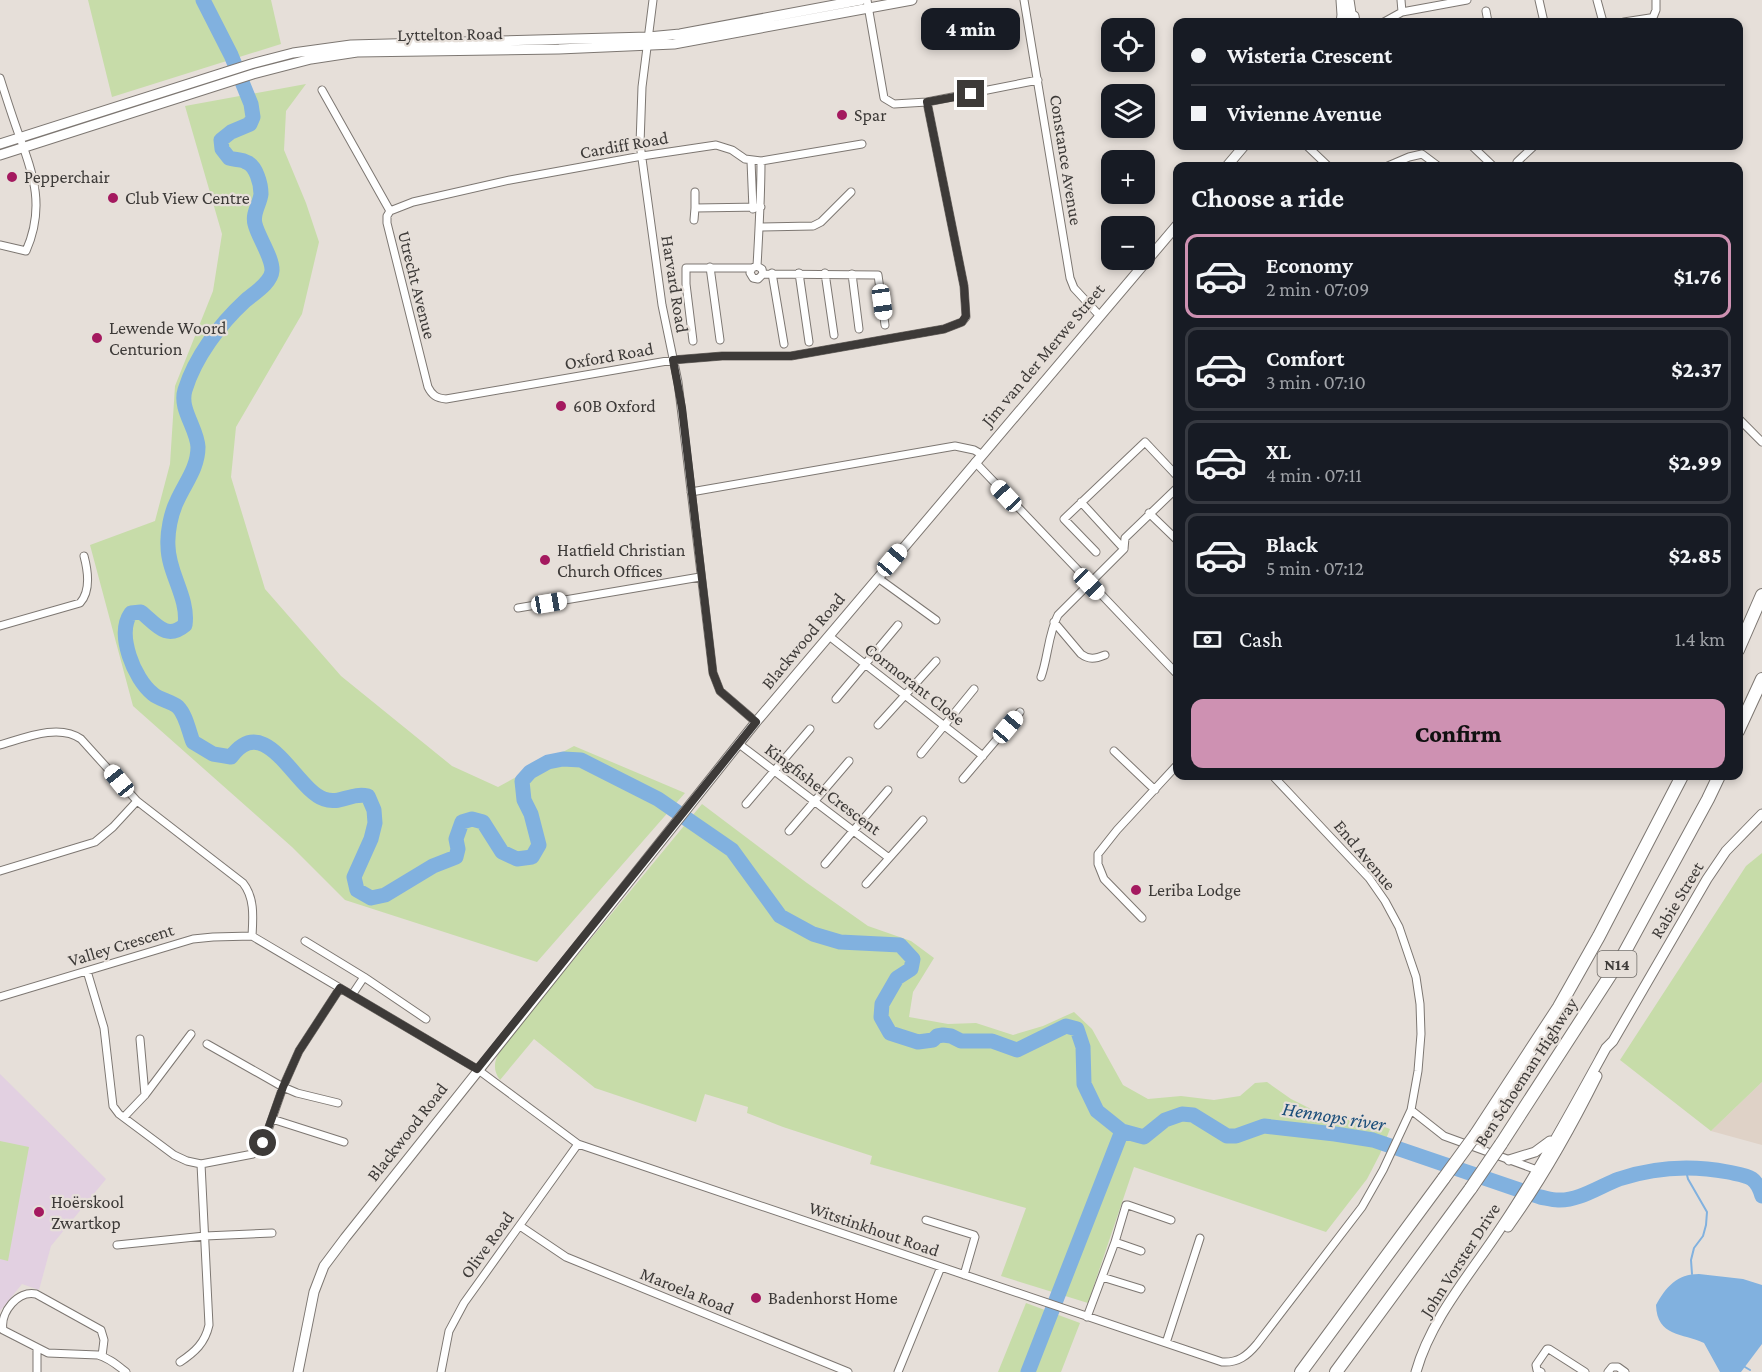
<!DOCTYPE html>
<html lang="en">
<head>
<meta charset="utf-8">
<style>
  :root { --surface:#171b24; --page:#20242c; --text:#f1f3f6; --muted:#9ea1a6; --line:#363941; --accent:#ce91b2 }
  body { margin:0; font-family:"Crimson Pro",serif; background:var(--page); color:var(--text); height:100vh; display:flex; flex-direction:column; font-size:22px; white-space:nowrap }
  * { box-sizing:border-box; margin:0 }
  p { font-size:20px; color:var(--muted) }
  .icon { flex:none; width:33px; height:33px; fill:none; stroke:currentColor; stroke-width:2; stroke-linecap:round; stroke-linejoin:round }
  .map { position:relative; flex:1; overflow:hidden }
  .sheet { position:absolute; left:1173px; top:162px; width:570px; height:618px; display:flex; flex-direction:column; background:var(--surface); border-radius:12px; box-shadow:0 3px 9px #0003 }
  .sheet>* { flex:none }
  .guide { position:absolute; left:1173px; top:18px; width:570px; height:132px; border-radius:12px; box-shadow:0 3px 9px #0003; display:grid; align-content:center; height:132px; padding:0 18px; background:var(--surface) }
  .fabs { position:absolute; left:1101px; top:18px; display:grid; gap:12px }
  .fabs a { display:grid; place-items:center; width:54px; height:54px; border-radius:12px; background:var(--surface); box-shadow:0 3px 9px #0003; font-size:30px }
  .end { position:absolute; width:27px; height:27px; margin:-14px; border:8px solid #3d3a38; background:#fff; box-shadow:0 0 0 3px #fff }
  .from { border-radius:50% }
  .bubble { position:absolute; height:42px; border-radius:12px; background:var(--surface); box-shadow:0 3px 9px #0003; font-size:20px; font-weight:800; line-height:42px; text-align:center }
  .car { position:absolute; width:18px; height:36px; margin:-18px -9px; border-radius:8px; box-shadow:0 0 4px 2px #0007; background:linear-gradient(#fff 24%,#345 0 40%,#fff 0 76%,#345 0 86%,#fff 0) }
  .guide b { display:flex; align-items:center; gap:21px; height:57px; font-size:22px }
  .guide b+b { border-top:2px solid var(--line) }
  .guide i { width:15px; height:15px; background:var(--text) }
  ul { padding:0; list-style:none }
  li { display:flex; align-items:center; gap:18px; height:84px; margin:0 12px 9px; padding:0 6px; border:3px solid var(--line); border-radius:12px }
  li div { flex:1 }
  li b { display:block; font-size:22px }
  li em { font-style:normal; font-weight:800 }
  li.selected { border-color:var(--accent) }
  li>.icon { width:54px; height:54px; stroke-width:1.5 }
  h2 { padding:0 18px; font-size:27px; line-height:72px }
  .pay { display:flex; align-items:center; gap:15px; height:66px; padding:0 18px; font-size:22px }
  .pay p { margin-inline-start:auto }
  .cta { display:flex; gap:12px; margin-top:auto; padding:12px 18px }
  .cta a { flex:1; height:69px; border-radius:12px; background:var(--accent); color:#111; font-size:24px; font-weight:800; line-height:69px; text-align:center }
  .map>svg:first-child { display:block }
  .built { fill:#dfd2c7 }
  .education { fill:#e2d0e1 }
  .green { fill:#c7dca9 }
  .water { fill:#81b1df }
  .lines { fill:none; stroke-linecap:round; stroke-linejoin:round }
  .stream { stroke:#81b1df; stroke-width:2 }
  .river { stroke:#81b1df; stroke-width:15 }
  .street-casing { stroke:#7d7772; stroke-width:9 }
  .secondary-casing { stroke:#7d7772; stroke-width:11 }
  .highway-casing { stroke:#7d7772; stroke-width:14 }
  .street { stroke:#fff; stroke-width:7 }
  .secondary { stroke:#fff; stroke-width:9 }
  .highway { stroke:#fff; stroke-width:12 }
  .highway-bridge-casing { stroke:#7d7772; stroke-width:14; stroke-linecap:butt }
  .highway-bridge { stroke:#fff; stroke-width:12 }
  .route { stroke:#3d3a38; stroke-width:8 }
  .poi-dot { fill:#a4195f; stroke:#e6dfd9; stroke-width:2 }
  .labels { text-anchor:middle; dominant-baseline:central; stroke-width:4.5; stroke-linejoin:round; paint-order:stroke }
  .shield { fill:#e6dfd9; stroke:#706c68; stroke-width:1.5 }
  .shield-label { font-size:16px; font-weight:bold; fill:#3d3a38 }
  .street-label { font-size:18px; fill:#3d3a38; stroke:#e6dfd9 }
  .poi-label { font-size:18px; fill:#3d3a38; stroke:#e6dfd9; text-anchor:start }
  .water-label { font-size:20px; font-style:italic; fill:#1a4d79; stroke:#e6dfd9 }
</style>
</head>
<body>
<div class="map">
<svg width="1762" height="1372" viewBox="0 0 1762 1372">
  <rect width="100%" height="100%" fill="#e6dfd9"/>
  <path class="built" d="M1762,1082V1145L1711,1131Z"/>
  <path class="education" d="M0,1074L106,1179L51,1246L39,1290L22,1284L0,1311Z"/>
  <path class="green" d="M88,0H271L281,44L112,97Z
    M306,84L286,111L284,150L306,203L319,242L302,314L236,427L231,477L265,589L341,676L452,766L498,787L574,746L685,793L537,962L345,900L292,847L133,706L90,545L155,521L170,464L175,386L213,291L222,234L185,106Z
    M702,804L807,883L868,926L911,941L934,958L913,992L909,1017L948,1024L976,1023L1013,1035L1043,1026L1074,1012L1092,1029L1123,1085L1148,1099L1181,1096L1214,1100L1240,1096L1255,1083L1267,1082L1291,1099L1323,1115L1376,1124L1390,1129L1380,1154L1367,1179L1326,1232L1134,1167L1088,1303L1001,1276L1026,1208L870,1164L872,1156L783,1127L747,1113L748,1107L705,1094L696,1122L595,1088L534,1039L500,1080C485,1060 507,1043 519,1026Z
    M1762,853V1082L1711,1131L1620,1060L1746,866Z
    M0,1141L29,1147L8,1261L0,1259Z
    M1026,1303L1080,1323L1061,1372H998Z"/>
  <path class="water" d="M1699,1274L1743,1279L1762,1285V1344L1741,1372H1720L1704,1343C1683,1333 1657,1337 1656,1305C1666,1287 1677,1274 1699,1274Z"/>
  <g class="lines">
    <path class="stream" d="M1685,1167L1688,1179L1707,1212L1706,1225L1703,1236L1694,1248L1691,1260L1692,1274
      M1745,1367L1750,1370"/>
    <path class="river" d="M203,0L231,55L251,104L253,117L250,124L231,132L221,140L222,149L229,158C234,160 242,159 246,162C256,165 261,184 261,194C260,204 252,213 255,224C258,237 273,258 272,271C271,283 254,293 245,301C220,324 195,357 185,390C179,409 197,428 198,447C198,468 185,483 177,501C171,513 167,533 168,546C168,573 189,598 185,625C166,641 156,624 141,612L131,613C116,634 134,679 153,694C160,700 171,701 178,707C186,715 189,732 193,742L213,754L231,757C266,710 295,789 324,799C340,805 351,792 368,796L374,810L375,823L371,839L354,877L357,890L371,898L385,895L433,866L456,857L458,849L456,839L462,822L472,819L483,822L502,852L517,859L532,857L539,845L531,814L524,800L522,781L530,772L548,762L563,759L581,760L658,799L732,850L780,916L813,934L840,942L900,945L913,959L911,969L897,978L882,1004L881,1017L890,1033L918,1042L933,1040L937,1036L943,1035L951,1036L961,1041H992L1017,1050L1066,1026L1077,1029L1083,1047L1084,1084L1097,1111L1122,1131L1144,1137L1165,1120L1182,1114L1193,1115L1227,1136H1236L1264,1126L1335,1134L1373,1140L1540,1197C1546,1198 1552,1200 1558,1200C1579,1201 1600,1186 1619,1179C1655,1167 1691,1165 1728,1172C1747,1176 1756,1175 1762,1196
      M1028,1372L1122,1131"/>
    <defs>
      <path id="street" d="M653,0L642,87L640,144L662,305L678,382L713,673L720,691L756,722
        M867,0L884,98L894,104L927,102L1038,80
        M1024,0L1070,278L1074,288L1099,315
        M1401,0L1402,12
        M1539,0L1544,22
        M1597,0L1603,22
        M1486,11L1488,22
        M1652,20L1656,10V0
        M1384,22L1402,12L1467,0
        M1624,22L1650,18L1653,22
        M0,78C6,97 12,116 19,135C34,176 45,208 26,251L0,245
        M322,90L390,211L387,216V223L428,387C432,395 436,398 446,399L673,360L722,356H791L944,329L962,322L966,317L964,286L927,102
        M1307,146L1328,166
        M1472,146L1493,166
        M751,161L753,209
        M1517,162L1534,146
        M1388,166L1409,157L1422,154L1438,166
        M695,192V208L761,207
        M390,211L413,202L510,180L642,156L716,145L732,150L745,159L761,161L862,144
        M694,220L695,208
        M759,227L813,226L821,222L851,192
        M757,266L762,269L763,274L758,279L753,278L750,273L752,268L757,266C759,231 761,197 761,161
        M710,267L720,340
        M772,273L784,344
        M799,273L809,342
        M825,273L834,335
        M763,274L878,275L885,325
        M852,274L859,329
        M693,341L686,284V268H752
        M1738,418L1762,442
        M975,462L1178,675
        M691,492L955,446L974,450L981,454
        M1081,502L1124,549
        M1149,513L1178,541
        M1096,552L1064,519L1145,442L1178,477
        M878,578L936,620
        M518,608L700,577
        M1054,622L1081,654C1089,660 1095,659 1105,655
        M0,626L80,603C91,591 88,571 84,556
        M829,636L983,756
        M1041,677C1048,658 1048,634 1058,615L1124,549L1125,538L1178,487
        M836,699L898,625
        M878,725L936,661
        M739,744L889,858
        M0,745C24,738 59,723 81,739L137,801L243,883C255,898 253,918 252,936
        M1114,751L1155,790
        M921,754L974,689
        M963,779L1020,712
        M746,804L810,729
        M789,831L849,761
        M825,864L888,790
        M0,871L95,842L113,827L137,801
        M866,884L923,820
        M1142,918L1104,879L1098,864V854L1117,830L1178,764
        M252,936L477,1069L578,1144L1222,1362C1238,1363 1247,1356 1257,1344L1362,1207L1383,1170L1411,1110L1418,1071L1421,1034L1420,1004L1416,977L1399,927L1385,901L1369,878L1273,776
        M305,941L364,977L352,995
        M87,971L104,1028L113,1106L119,1114L174,1155L187,1161L201,1164L253,1154L265,1139L283,1087L299,1051L340,988
        M364,977L426,1019
        M0,997L193,939L213,937L252,936
        M140,1039L145,1095
        M207,1044L283,1087L297,1093L338,1103
        M1411,1110L1444,1136L1540,1171
        M124,1117L145,1095L191,1034
        M272,1119L344,1142
        M926,1220L974,1235L975,1237L964,1275
        M520,1226L566,1257L848,1372
        M1115,1242L1141,1251
        M117,1245L205,1236L272,1233
        M1102,1277L1141,1289
        M1087,1317L1115,1242L1126,1205H1128L1171,1220
        M1166,1343L1200,1238
        M102,1356L104,1340L101,1330L36,1294C18,1290 0,1312 3,1330L48,1353L98,1355C109,1358 117,1365 126,1372
        M180,1362C195,1352 205,1343 209,1325L201,1164
        M37,1372V1348
        M441,1372L449,1331L464,1303L578,1144
        M898,1372L941,1267
        M1541,1372L1537,1370L1536,1365L1547,1349H1549L1585,1372
        M1608,1372L1612,1367H1618L1625,1372"/>
      <path id="secondary" d="M1341,0L1342,15
        M1349,0L1351,13
        M1341,22L1342,15L1348,13L1354,16L1355,22
        M0,144L251,64L293,53L351,45L648,37L680,34L861,0
        M0,155L253,74L311,59L357,52L559,49L674,44L912,0
        M1227,166L1244,146
        M1509,1160L1535,1152L1550,1141
        M1508,1227C1542,1180 1571,1128 1597,1076
        M298,1372L314,1292L324,1266L345,1238L756,722L1178,224
        M1416,1372C1431,1318 1472,1272 1502,1226C1540,1169 1573,1108 1606,1048L1613,1041L1707,879L1726,851L1762,814"/>
      <path id="highway" d="M1738,650L1762,595
        M1738,731L1762,679
        M1476,1134L1559,1007L1599,936L1682,776
        M1501,1144L1622,957L1708,799L1719,776
        M1301,1372L1444,1178
        M1336,1372L1471,1188"/>
    </defs>
    <use href="#street" class="street-casing"/>
    <use href="#secondary" class="secondary-casing"/>
    <use href="#highway" class="highway-casing"/>
    <use href="#street" class="street"/>
    <use href="#secondary" class="secondary"/>
    <use href="#highway" class="highway"/>
    <defs>
      <path id="highway-bridge" d="M1444,1178L1476,1134
        M1471,1188L1501,1144"/>
    </defs>
    <use href="#highway-bridge" class="highway-bridge-casing"/>
    <use href="#highway-bridge" class="highway-bridge"/>
  </g>
  <g class="lines">
    <path class="route" d="M263,1143L283,1087L299,1051L340,988L477,1069L756,722L720,691L713,673L682,408L673,360L722,356H791L944,329L962,322L966,316L964,286L927,102L971,94"/>
  </g>
  <g class="poi-dot">
    <circle cx="842" cy="115" r="6"/>
    <circle cx="12" cy="177" r="6"/>
    <circle cx="113" cy="198" r="6"/>
    <circle cx="97" cy="338" r="6"/>
    <circle cx="561" cy="406" r="6"/>
    <circle cx="545" cy="560" r="6"/>
    <circle cx="1136" cy="890" r="6"/>
    <circle cx="39" cy="1212" r="6"/>
    <circle cx="756" cy="1298" r="6"/>
  </g>
  <g class="labels">
    <rect class="shield" x="1597.5" y="951" width="39" height="26" rx="4.5"/>
    <g class="shield-label">
      <text x="1617" y="964">N14</text>
    </g>
    <g class="street-label">
      <text transform="translate(450 34) rotate(-1)">Lyttelton Road</text>
      <text transform="translate(624 145) rotate(-10)">Cardiff Road</text>
      <text transform="translate(1066 160) rotate(81)">Constance Avenue</text>
      <text transform="translate(675 284) rotate(81)">Harvard Road</text>
      <text transform="translate(417 285) rotate(76)">Utrecht Avenue</text>
      <text transform="translate(1043 355) rotate(-50)">Jim van der Merwe Street</text>
      <text transform="translate(609 356) rotate(-10)">Oxford Road</text>
      <text transform="translate(803 641) rotate(-50)">Blackwood Road</text>
      <text transform="translate(915 684) rotate(38)">Cormorant Close</text>
      <text transform="translate(823 789) rotate(37)">Kingfisher Crescent</text>
      <text transform="translate(1365 855) rotate(50)">End Avenue</text>
      <text transform="translate(1677 900) rotate(-59)">Rabie Street</text>
      <text transform="translate(121 945) rotate(-17)">Valley Crescent</text>
      <text transform="translate(1526 1072) rotate(-57)">Ben Schoeman Highway</text>
      <text transform="translate(407 1132) rotate(-52)">Blackwood Road</text>
      <text transform="translate(874 1229) rotate(19)">Witstinkhout Road</text>
      <text transform="translate(487 1245) rotate(-54)">Olive Road</text>
      <text transform="translate(1460 1260) rotate(-57)">John Vorster Drive</text>
      <text transform="translate(687 1291) rotate(22)">Maroela Road</text>
    </g>
    <g class="poi-label">
      <text x="854" y="115">Spar</text>
      <text x="24" y="177">Pepperchair</text>
      <text x="125" y="198">Club View Centre</text>
      <text x="109" y="328">Lewende Woord<tspan x="109" dy="21">Centurion</tspan></text>
      <text x="573" y="406">60B Oxford</text>
      <text x="557" y="550">Hatfield Christian<tspan x="557" dy="21">Church Offices</tspan></text>
      <text x="1148" y="890">Leriba Lodge</text>
      <text x="51" y="1202">Hoërskool<tspan x="51" dy="21">Zwartkop</tspan></text>
      <text x="768" y="1298">Badenhorst Home</text>
    </g>
    <g class="water-label">
      <text transform="translate(1334 1116) rotate(9)">Hennops river</text>
    </g>
  </g>
</svg>
<div class="fabs">
<a><svg class="icon" aria-label="locate" viewBox="0 0 24 24"><circle cx="12" cy="12" r="6"/><path d="M12 2v4M12 18v4M2 12h4M18 12h4"/></svg></a>
<a><svg class="icon" aria-label="layers" viewBox="0 0 24 24"><path d="M12 4l9 5-9 5-9-5zM3 14l9 5 9-5"/></svg></a>
<a>+</a>
<a>−</a>
</div>
<i class="end from" style="left:263px;top:1143px"></i>
<i class="end" style="left:971px;top:94px"></i>
<div class="bubble" style="left:921px;top:8px;width:99px">4 min</div>
<i class="car" style="left:882px;top:302px;rotate:172deg"></i>
<i class="car" style="left:1006px;top:496px;rotate:317deg"></i>
<i class="car" style="left:892px;top:560px;rotate:40deg"></i>
<i class="car" style="left:1089px;top:584px;rotate:136deg"></i>
<i class="car" style="left:549px;top:603px;rotate:80deg"></i>
<i class="car" style="left:1008px;top:727px;rotate:40deg"></i>
<i class="car" style="left:119px;top:781px;rotate:321deg"></i>
<div class="guide">
<b><i class="from"></i>Wisteria Crescent</b>
<b><i></i>Vivienne Avenue</b>
</div>
<section class="sheet">
<h2>Choose a ride</h2>
<ul>
<li class="selected"><svg class="icon" aria-label="car" viewBox="0 0 24 24"><path d="M5 17H2v-5l4-1 3-4h7l3 4 3 1v5h-3M9 17h6M6 11h13"/><circle cx="7" cy="17" r="2"/><circle cx="17" cy="17" r="2"/></svg><div><b>Economy</b><p>2 min · 07:09</p></div><em>$1.76</em></li>
<li><svg class="icon" aria-label="car" viewBox="0 0 24 24"><path d="M5 17H2v-5l4-1 3-4h7l3 4 3 1v5h-3M9 17h6M6 11h13"/><circle cx="7" cy="17" r="2"/><circle cx="17" cy="17" r="2"/></svg><div><b>Comfort</b><p>3 min · 07:10</p></div><em>$2.37</em></li>
<li><svg class="icon" aria-label="car" viewBox="0 0 24 24"><path d="M5 17H2v-5l4-1 3-4h7l3 4 3 1v5h-3M9 17h6M6 11h13"/><circle cx="7" cy="17" r="2"/><circle cx="17" cy="17" r="2"/></svg><div><b>XL</b><p>4 min · 07:11</p></div><em>$2.99</em></li>
<li><svg class="icon" aria-label="car" viewBox="0 0 24 24"><path d="M5 17H2v-5l4-1 3-4h7l3 4 3 1v5h-3M9 17h6M6 11h13"/><circle cx="7" cy="17" r="2"/><circle cx="17" cy="17" r="2"/></svg><div><b>Black</b><p>5 min · 07:12</p></div><em>$2.85</em></li>
</ul>
<div class="pay"><svg class="icon" aria-label="cash" viewBox="0 0 24 24"><path d="M3 7h18v10H3z"/><circle cx="12" cy="12" r="2"/></svg>Cash<p>1.4 km</p></div>
<div class="cta"><a>Confirm</a></div>
</section>
</div>
</body>
</html>
